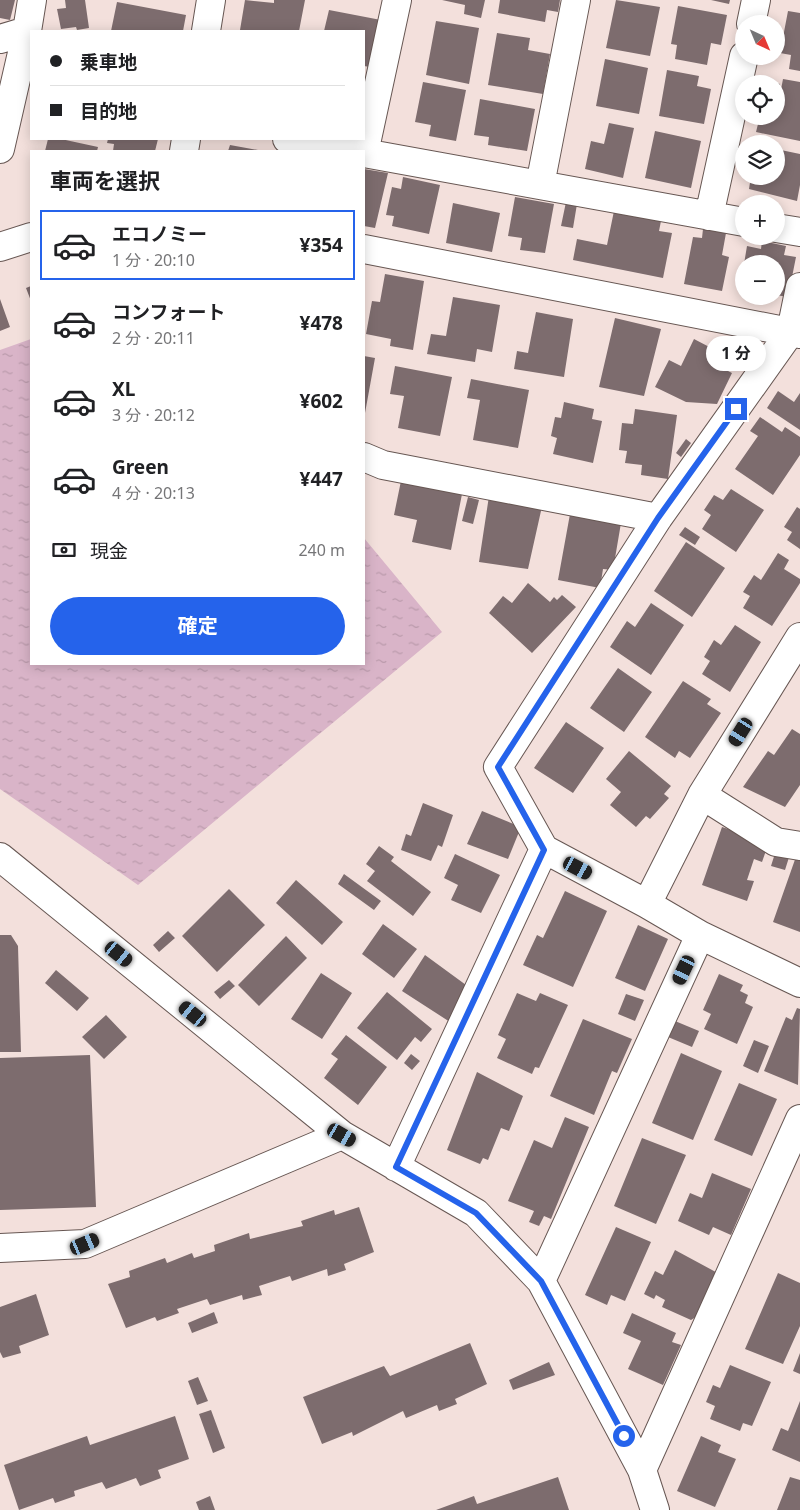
<!DOCTYPE html>
<html lang="ja">
<head>
<meta charset="utf-8">
<style>
  :root { --surface:#fff; --page:#f2f2f2; --text:#202124; --muted:#757577; --line:#e0e0e0; --accent:#2563eb }
  body { margin:0; font-family:"Noto Sans","Noto Sans JP",sans-serif; background:var(--page); color:var(--text); height:100vh; display:flex; flex-direction:column; font-size:19px; white-space:nowrap }
  * { box-sizing:border-box; margin:0 }
  p { font-size:16px; color:var(--muted) }
  .icon { flex:none; width:28px; height:28px; fill:none; stroke:currentColor; stroke-width:2; stroke-linecap:round; stroke-linejoin:round }
  .map { position:relative; flex:1; overflow:hidden }
  .drawer { position:absolute; left:30px; top:150px; width:335px; height:515px; display:flex; flex-direction:column; background:var(--surface); border-radius:0px; box-shadow:0 2px 12px #0003 }
  .drawer>* { flex:none }
  .banner { position:absolute; left:30px; top:30px; width:335px; height:110px; border-radius:0px; box-shadow:0 2px 12px #0003; display:grid; align-content:center; height:110px; padding:0 20px; background:var(--surface) }
  .needle { width:32px; rotate:136deg }
  .controls { position:absolute; left:735px; top:15px; display:grid; gap:10px }
  .controls a { display:grid; place-items:center; width:50px; height:50px; border-radius:50%; background:var(--surface); box-shadow:0 2px 12px #0003; font-size:25px }
  .end { position:absolute; width:22px; height:22px; margin:-11px; border:6px solid #2563eb; background:#fff; box-shadow:0 0 0 2px #fff }
  .from { border-radius:50% }
  .bubble { position:absolute; height:35px; border-radius:18px; background:var(--surface); box-shadow:0 2px 12px #0003; font-size:16px; font-weight:700; line-height:35px; text-align:center }
  .car { position:absolute; width:15px; height:30px; margin:-15px -8px; border-radius:6px; box-shadow:0 0 4px 1px #0007; background:linear-gradient(#222 24%,#8ab4d8 0 40%,#222 0 76%,#8ab4d8 0 86%,#222 0) }
  .banner b { display:flex; align-items:center; gap:18px; height:48px; font-size:19px }
  .banner b+b { border-top:1px solid var(--line) }
  .banner i { width:12px; height:12px; background:var(--text) }
  ul { padding:0; list-style:none }
  li { display:flex; align-items:center; gap:15px; height:70px; margin:0 10px 8px; padding:0 10px; border:2px solid transparent; border-radius:0px }
  li div { flex:1 }
  li b { display:block; font-size:19px }
  li em { font-style:normal; font-weight:700 }
  li.on { border-color:var(--accent) }
  li>.icon { width:45px; height:45px; stroke-width:1.5 }
  h2 { padding:0 20px; font-size:22px; line-height:60px }
  .pay { display:flex; align-items:center; gap:12px; height:55px; padding:0 20px; font-size:19px }
  .pay p { margin-inline-start:auto }
  .action { display:flex; gap:10px; margin-top:auto; padding:10px 20px }
  .action a { flex:1; height:58px; border-radius:30px; background:var(--accent); color:#fff; font-size:20px; font-weight:700; line-height:58px; text-align:center }
  .map>svg:first-child { display:block }
  .water { fill:url(#water-ripples) }
  .building { fill:#7d6c6e }
  .lines { fill:none; stroke-linecap:round; stroke-linejoin:round }
  .minor-casing { stroke:#675753; stroke-width:30 }
  .minor { stroke:#fff; stroke-width:28 }
  .route { stroke:#2563eb; stroke-width:6 }
</style>
</head>
<body>
<div class="map">
<svg width="800" height="1510" viewBox="0 0 800 1510">
  <defs>
    <pattern id="water-ripples" width="26" height="14" patternUnits="userSpaceOnUse" patternTransform="scale(1.25)"><rect width="26" height="14" fill="#d9b4c8"/><path d="M2 4q2-2 4 0t4 0M15 11q2-2 4 0t4 0" fill="none" stroke="#ba9aab"/></pattern>
  </defs>
  <rect width="100%" height="100%" fill="#f3e0dc"/>
  <path class="water" d="M31,339V664H364V538L442,632L138,885L0,789V350Z"/>
  <path class="building" d="M0,0H15L10,20L0,18Z
    M65,0H85L89,28L77,30L76,27L61,29L57,9L66,8Z
    M245,0L274,3V0H305L299,31L240,30Z
    M442,0H485L481,18L464,14L465,5Z
    M500,0H560L558,12L547,10L545,22L498,13Z
    M616,0L660,7L650,56L606,48Z
    M711,0H730L729,4Z
    M117,2L186,15L183,31H111Z
    M678,6L727,15L721,45L711,43L707,65L675,59L677,45L671,44Z
    M329,10L381,20L370,67L364,66V31H324Z
    M788,11L800,13V71L789,69L791,55L780,53Z
    M436,21L479,28L469,84L426,75Z
    M497,33L530,38L528,50L550,54L543,94L488,85Z
    M605,59L648,68L639,114L596,106Z
    M667,70L699,76L697,86L711,89L704,124L659,116Z
    M761,78L780,84L777,95L776,84H759Z
    M783,79L800,82V141L756,132L760,116H776Z
    M423,82L466,90L456,141L429,136L431,125L415,122Z
    M480,99L535,109L527,151L488,145L489,137L474,135Z
    M609,123L634,128L623,178L585,169L591,141L604,144Z
    M655,131L701,141L691,188L645,178Z
    M48,139H61L98,147L97,151H45Z
    M108,139H158L155,151H113L114,144L107,143Z
    M230,145L258,150V151H228Z
    M776,149L800,154V185L797,201L749,189L751,176H776Z
    M364,169L388,173L375,228L364,226Z
    M403,177L440,185L429,234L392,226L394,216L386,215L392,187L401,189Z
    M515,197L554,204L545,253L520,250L522,238L508,236Z
    M566,202L577,204L573,228L561,226Z
    M453,203L500,213L492,252L446,243Z
    M614,211L661,221L659,231L672,233L663,278L573,260L577,239L607,245Z
    M703,229L726,233L722,255L729,257L722,291L684,284L693,237L702,238Z
    M762,241L786,246L784,255L796,257L788,297L776,295V264H744L747,246L761,249Z
    M743,267H744V289L739,288Z
    M385,274L424,281L413,350L390,346L391,339L366,334L372,301L380,302Z
    M31,286V301L26,288Z
    M453,297L500,305L492,352L477,349L475,362L427,354L431,334L446,336Z
    M0,299L10,327L0,331Z
    M536,312L573,319L564,377L514,369L517,351L528,353Z
    M615,318L661,329L644,396L599,387Z
    M694,339L717,351L722,339L737,347L726,370L732,373L717,404L686,402L655,387L669,360L681,366Z
    M364,356L375,358L365,413H364Z
    M395,366L452,377L440,436L398,428L404,396L390,394Z
    M471,379L529,390L518,448L473,440L480,400L467,398Z
    M778,391L794,402L800,393V430L767,408Z
    M564,402L594,409L592,419L602,421L593,463L553,454L557,438L551,436L555,417L561,418Z
    M635,409L677,415L668,479L641,475L642,465L625,463L627,451L619,450L622,423L633,424Z
    M760,417L782,432L785,427L800,437V455L773,495L735,469L758,436L750,431Z
    M686,439L691,443L681,457L676,453Z
    M402,476L463,489L451,550L412,542L417,520L394,515Z
    M731,489L764,510L736,552L702,529L711,515L704,510L714,495L723,500Z
    M489,496L543,502L528,569L479,562Z
    M468,497L479,500L473,524L462,521Z
    M797,507L800,509V549L787,540L792,532L784,527Z
    M570,514L621,523L613,570L603,569L600,588L558,580Z
    M685,527L700,537L695,545L679,535Z
    M686,542L725,568L692,617L654,591Z
    M778,553L789,560L784,569L800,579V583L772,626L743,608L750,596L743,592L754,575L761,580Z
    M528,583L550,602L554,597L557,600L562,595L576,607L532,653L489,613L503,596L512,603Z
    M651,603L684,625L651,675L610,647L627,621L635,627Z
    M735,625L761,642L730,692L702,674L710,661L704,657L714,640L721,645Z
    M618,668L652,692L624,732L590,708Z
    M683,681L711,699L707,704L721,713L690,758L679,751L675,758L645,737Z
    M566,722L604,748L573,793L534,768Z
    M792,729L800,734V785L785,807L743,787L768,751L774,755Z
    M629,751L671,786L664,794L669,798L650,819L646,816L636,827L610,805L621,792L606,779Z
    M423,803L453,815L442,847L438,845L431,861L401,850L406,834L411,836Z
    M482,811L521,827L508,859L467,844Z
    M722,827L769,842L762,862L754,859L747,880L754,881L747,901L702,885Z
    M379,846L394,857L391,861L431,892L413,916L367,881L375,871L366,864Z
    M777,847L791,851L785,870L771,866Z
    M798,851H800V932L773,922Z
    M455,854L500,875L481,913L451,900L458,885L444,878Z
    M344,874L381,901L374,910L338,884Z
    M296,880L343,922L322,945L276,903Z
    M229,889L265,925L217,972L182,936Z
    M565,891L607,911L573,987L523,965L537,935L543,938Z
    M383,924L417,949L394,978L362,954Z
    M638,925L668,939L645,991L615,978Z
    M168,931L175,938L159,952L153,945Z
    M0,935H11L18,946L21,1052H0Z
    M286,936L307,958L259,1006L238,985Z
    M425,955L466,985L450,1022L402,991Z
    M56,970L89,998L77,1011L45,983Z
    M321,973L352,993L322,1039L291,1019Z
    M719,974L743,985L740,991L748,995L745,1003L753,1007L737,1044L704,1029L711,1014L703,1010Z
    M229,980L235,986L220,999L214,992Z
    M387,992L432,1029L421,1042L415,1037L397,1060L357,1028Z
    M517,993L536,1001L540,993L568,1005L539,1068L535,1067L532,1074L497,1058L506,1039L498,1035Z
    M626,994L644,1000L635,1021L618,1014Z
    M797,1008L800,1009L798,1085L764,1071L786,1017L792,1020Z
    M106,1015L127,1037L104,1059L82,1037Z
    M583,1019L632,1039L617,1073L612,1071L594,1115L550,1096Z
    M675,1021L699,1031L692,1047L668,1037Z
    M346,1035L387,1067L358,1105L324,1078L338,1059L331,1054Z
    M754,1040L769,1046L758,1073L743,1066Z
    M681,1053L722,1071L693,1140L652,1123Z
    M411,1054L420,1061L412,1070L404,1063Z
    M90,1055L96,1207L0,1210V1058Z
    M477,1072L523,1096L509,1131L501,1128L488,1160L483,1158L480,1164L447,1150Z
    M739,1083L777,1099L752,1156L714,1140Z
    M565,1117L589,1127L551,1219L544,1216L539,1226L529,1222L534,1211L508,1201L534,1140L552,1148Z
    M642,1138L686,1155L656,1224L614,1206Z
    M712,1173L751,1189L731,1235L713,1227L709,1235L678,1221L690,1193L702,1198Z
    M359,1207L374,1252L344,1264L346,1270L328,1276L327,1269L292,1281L290,1276L259,1286L262,1295L243,1300L242,1295L210,1305L207,1299L177,1309L179,1313L157,1321L155,1317L126,1328L108,1284L130,1277L129,1271L165,1258L167,1263L192,1253L194,1258L215,1251L214,1245L249,1233L250,1239L303,1226L301,1221L334,1210L335,1215Z
    M616,1227L651,1242L625,1301L611,1295L607,1305L585,1295Z
    M675,1250L725,1277L707,1310L691,1320L662,1307L665,1300L656,1295L654,1299L644,1294L655,1271L663,1275Z
    M778,1273L800,1283V1326L783,1364L745,1349Z
    M36,1294L49,1335L19,1346L21,1353L3,1358L0,1352V1307Z
    M214,1312L218,1323L192,1333L188,1323Z
    M632,1313L676,1333L672,1342L681,1345L663,1385L628,1369L641,1341L623,1333Z
    M470,1343L487,1384L455,1399L457,1404L439,1411L437,1405L406,1418L403,1411L353,1436L352,1432L322,1444L303,1397L384,1366L390,1376Z
    M800,1353V1374L793,1371Z
    M549,1362L555,1375L513,1390L509,1380Z
    M730,1365L771,1382L752,1426L743,1423L740,1431L710,1419L715,1406L706,1402L713,1385L720,1388Z
    M198,1377L208,1401L197,1405L188,1381Z
    M800,1401V1462L772,1450L781,1428L788,1431Z
    M211,1410L225,1448L213,1453L199,1414Z
    M175,1416L189,1459L158,1470L161,1478L140,1486L136,1478L106,1489L102,1482L74,1491L75,1496L55,1503L53,1498L19,1510L4,1465L87,1436L90,1445Z
    M701,1436L721,1445L718,1452L736,1459L715,1507L677,1491Z
    M558,1477L569,1510H436L474,1496L477,1504Z
    M790,1477L800,1480V1510H777Z
    M210,1496L215,1510H199L196,1502Z"/>
  <g class="lines">
    <defs>
      <path id="minor" d="M751,24L756,0
        M27,31L32,0
        M206,31L211,0
        M0,39L27,31L0,149
        M287,139L356,151
        M184,151L186,139
        M364,153L744,222
        M364,153L397,0
        M540,185L576,0
        M709,216L744,56
        M776,228L800,232
        M0,247L31,237
        M364,249L800,334
        M364,457L383,465L658,518
        M702,795L776,842L800,846
        M544,849L498,767L658,518L791,331L800,287
        M0,857L342,1135
        M700,935L800,983
        M396,1167L544,849L647,904
        M0,1248L85,1244L342,1135L476,1213L541,1281
        M642,1470L800,1119
        M655,1510L642,1470L541,1281L700,935L647,904L702,795L800,637"/>
    </defs>
    <use href="#minor" class="minor-casing"/>
    <use href="#minor" class="minor"/>
  </g>
  <g class="lines">
    <path class="route" d="M624,1436L541,1281L476,1213L396,1167L544,850L498,767L658,518L736,409"/>
  </g>
</svg>
<div class="controls">
<a><svg class="needle" viewBox="-14 -14 28 28"><path d="M0-13l5 13h-10z" fill="#e53935"/><path d="M0 13l5-13h-10z" fill="#757577"/></svg></a>
<a><svg class="icon" aria-label="locate" viewBox="0 0 24 24"><circle cx="12" cy="12" r="6"/><path d="M12 2v4M12 18v4M2 12h4M18 12h4"/></svg></a>
<a><svg class="icon" aria-label="layers" viewBox="0 0 24 24"><path d="M12 4l9 5-9 5-9-5zM3 14l9 5 9-5"/></svg></a>
<a>+</a>
<a>−</a>
</div>
<i class="end from" style="left:624px;top:1436px"></i>
<i class="end" style="left:736px;top:409px"></i>
<div class="bubble" style="left:706px;top:336px;width:60px">1 分</div>
<i class="car" style="left:741px;top:732px;rotate:212deg"></i>
<i class="car" style="left:578px;top:868px;rotate:118deg"></i>
<i class="car" style="left:119px;top:954px;rotate:129deg"></i>
<i class="car" style="left:684px;top:970px;rotate:205deg"></i>
<i class="car" style="left:193px;top:1014px;rotate:309deg"></i>
<i class="car" style="left:342px;top:1135px;rotate:120deg"></i>
<i class="car" style="left:85px;top:1244px;rotate:67deg"></i>
<div class="banner">
<b><i class="from"></i>乗車地</b>
<b><i></i>目的地</b>
</div>
<section class="drawer">
<h2>車両を選択</h2>
<ul>
<li class="on"><svg class="icon" aria-label="car" viewBox="0 0 24 24"><path d="M5 17H2v-5l4-1 3-4h7l3 4 3 1v5h-3M9 17h6M6 11h13"/><circle cx="7" cy="17" r="2"/><circle cx="17" cy="17" r="2"/></svg><div><b>エコノミー</b><p>1 分 · 20:10</p></div><em>¥354</em></li>
<li><svg class="icon" aria-label="car" viewBox="0 0 24 24"><path d="M5 17H2v-5l4-1 3-4h7l3 4 3 1v5h-3M9 17h6M6 11h13"/><circle cx="7" cy="17" r="2"/><circle cx="17" cy="17" r="2"/></svg><div><b>コンフォート</b><p>2 分 · 20:11</p></div><em>¥478</em></li>
<li><svg class="icon" aria-label="car" viewBox="0 0 24 24"><path d="M5 17H2v-5l4-1 3-4h7l3 4 3 1v5h-3M9 17h6M6 11h13"/><circle cx="7" cy="17" r="2"/><circle cx="17" cy="17" r="2"/></svg><div><b>XL</b><p>3 分 · 20:12</p></div><em>¥602</em></li>
<li><svg class="icon" aria-label="car" viewBox="0 0 24 24"><path d="M5 17H2v-5l4-1 3-4h7l3 4 3 1v5h-3M9 17h6M6 11h13"/><circle cx="7" cy="17" r="2"/><circle cx="17" cy="17" r="2"/></svg><div><b>Green</b><p>4 分 · 20:13</p></div><em>¥447</em></li>
</ul>
<div class="pay"><svg class="icon" aria-label="cash" viewBox="0 0 24 24"><path d="M3 7h18v10H3z"/><circle cx="12" cy="12" r="2"/></svg>現金<p>240 m</p></div>
<div class="action"><a>確定</a></div>
</section>
</div>
</body>
</html>
